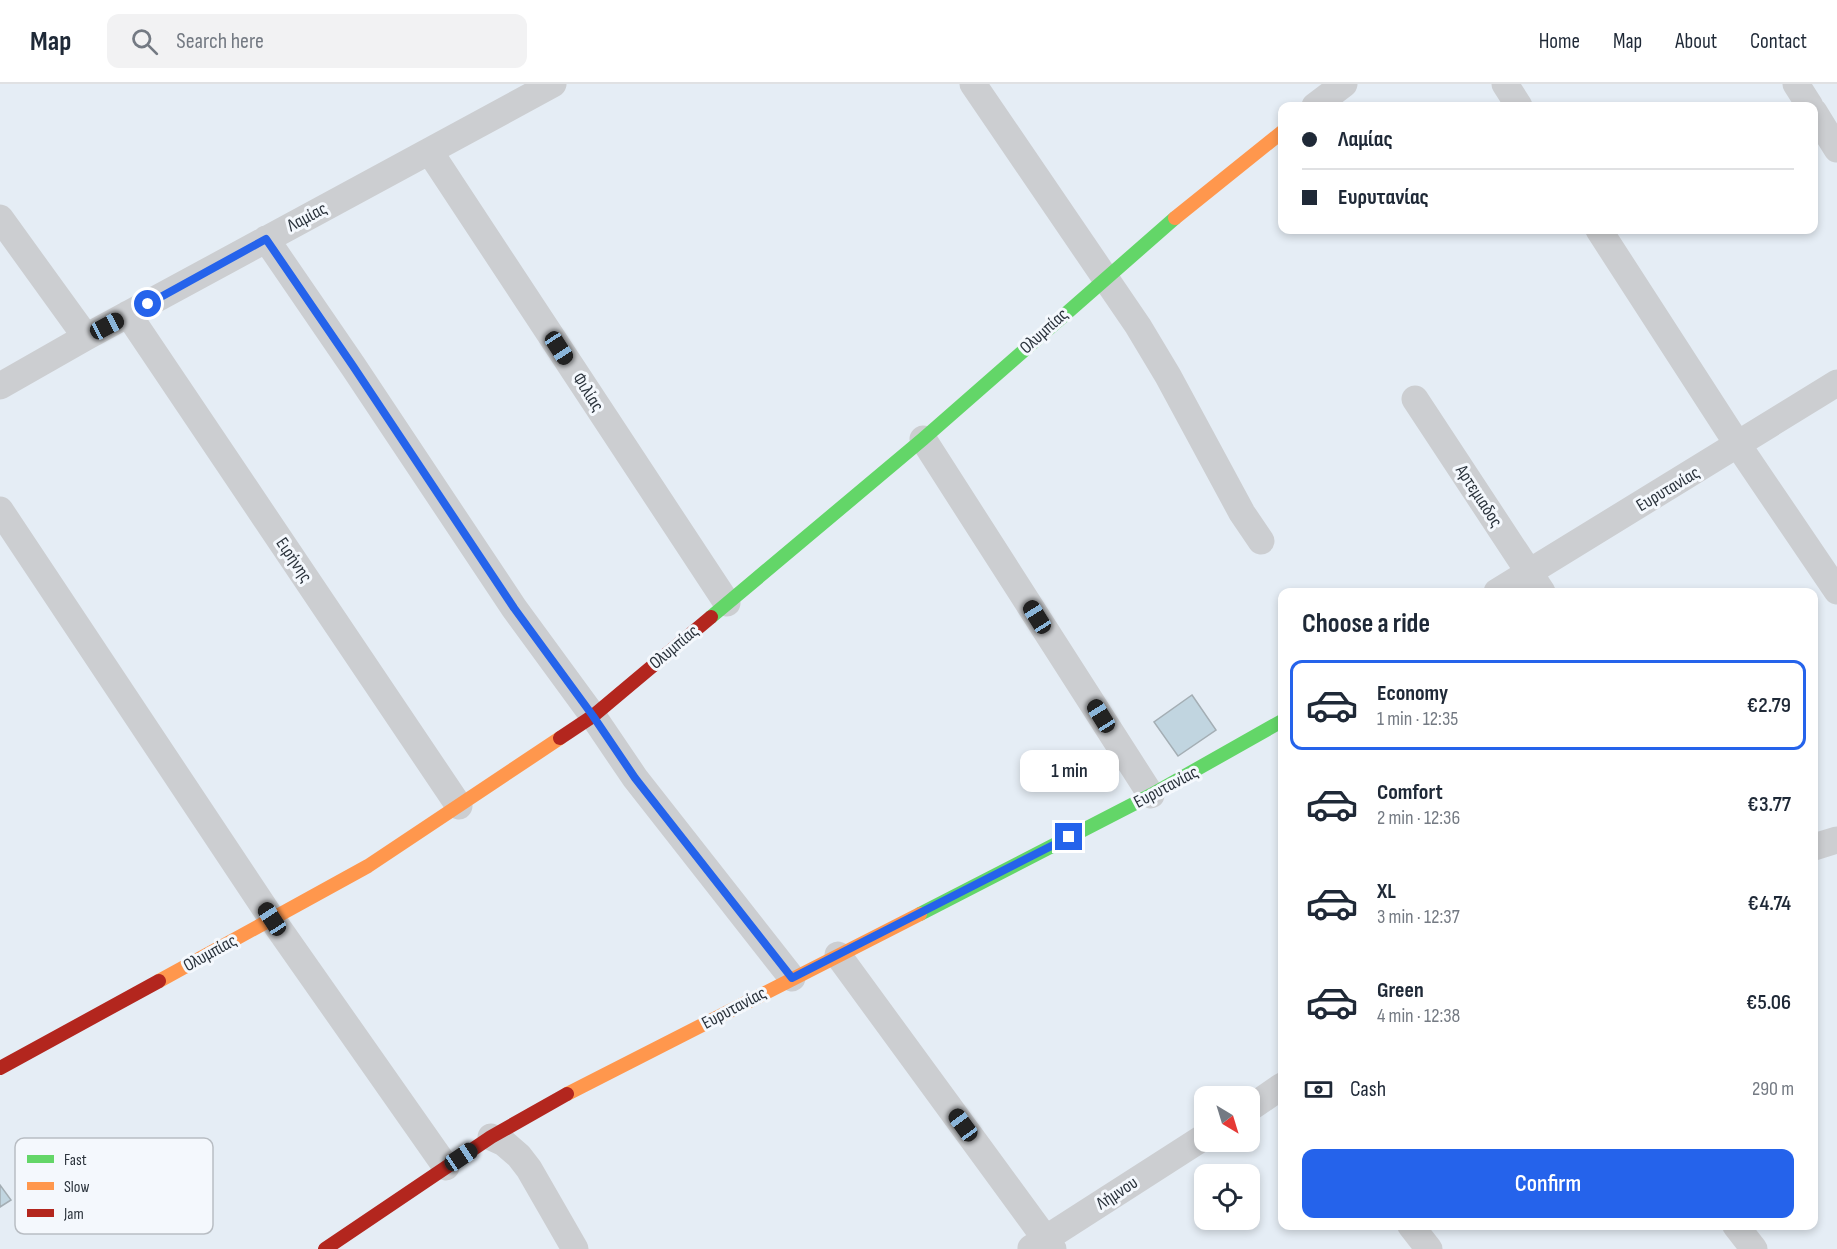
<!DOCTYPE html>
<html lang="en">
<head>
<meta charset="utf-8">
<style>
  :root { --surface:#fff; --page:#f2f2f3; --text:#1f2937; --muted:#747a83; --line:#e0e1e3; --accent:#2563eb }
  body { margin:0; font-family:"Sofia Sans Condensed",sans-serif; background:var(--page); color:var(--text); height:100vh; display:flex; flex-direction:column; font-size:22px; white-space:nowrap }
  * { box-sizing:border-box; margin:0 }
  p { font-size:20px; color:var(--muted) }
  .icon { flex:none; width:33px; height:33px; fill:none; stroke:currentColor; stroke-width:2; stroke-linecap:round; stroke-linejoin:round }
  .map { position:relative; flex:1; overflow:hidden }
  .details { position:absolute; left:1278px; top:504px; width:540px; height:642px; display:flex; flex-direction:column; background:var(--surface); border-radius:12px; box-shadow:0 3px 9px #0003 }
  .details>* { flex:none }
  .top-card { position:absolute; left:1278px; top:18px; width:540px; height:132px; border-radius:12px; box-shadow:0 3px 9px #0003; display:grid; align-content:center; height:132px; padding:0 24px; background:var(--surface) }
  .needle { width:39px; rotate:142deg }
  .buttons { position:absolute; left:1194px; top:1002px; display:grid; gap:12px }
  .buttons a { display:grid; place-items:center; width:66px; height:66px; border-radius:12px; background:var(--surface); box-shadow:0 3px 9px #0003; font-size:30px }
  .end { position:absolute; width:27px; height:27px; margin:-14px; border:8px solid #2563eb; background:#fff; box-shadow:0 0 0 3px #fff }
  .from { border-radius:50% }
  .bubble { position:absolute; height:42px; border-radius:12px; background:var(--surface); box-shadow:0 3px 9px #0003; font-size:20px; font-weight:600; line-height:42px; text-align:center }
  .car { position:absolute; width:18px; height:36px; margin:-18px -9px; border-radius:8px; box-shadow:0 0 4px 2px #0007; background:linear-gradient(#222 24%,#8ab4d8 0 40%,#222 0 76%,#8ab4d8 0 86%,#222 0) }
  .top-card b { display:flex; align-items:center; gap:21px; height:57px; font-size:22px }
  .top-card b+b { border-top:2px solid var(--line) }
  .top-card i { width:15px; height:15px; background:var(--text) }
  ul { padding:0; list-style:none }
  li { display:flex; align-items:center; gap:18px; height:90px; margin:0 12px 9px; padding:0 12px; border:3px solid transparent; border-radius:12px }
  li div { flex:1 }
  li b { display:block; font-size:22px }
  li em { font-style:normal; font-weight:600 }
  li.on { border-color:var(--accent) }
  li>.icon { width:54px; height:54px; stroke-width:1.5 }
  h2 { padding:0 24px; font-size:27px; line-height:72px }
  .pay { display:flex; align-items:center; gap:15px; height:66px; padding:0 24px; font-size:22px }
  .pay p { margin-inline-start:auto }
  .cta { display:flex; gap:12px; margin-top:auto; padding:12px 24px }
  .cta a { flex:1; height:69px; border-radius:12px; background:var(--accent); color:#fff; font-size:24px; font-weight:600; line-height:69px; text-align:center }
  header { display:flex; align-items:center; gap:36px; box-sizing:border-box; height:84px; padding:0 30px; background:var(--surface); border-bottom:2px solid var(--line) }
  header strong { font-size:28px }
  nav { display:flex; gap:33px; margin-inline-start:auto; font-size:21px }
  .search { width:420px; height:54px; background:var(--page); display:flex; align-items:center; gap:15px; box-sizing:border-box; padding:0 21px; border-radius:12px; color:var(--muted); font-size:22px }
  .map>svg:first-child { display:block }
  .building { fill:#c1d5e0; stroke:#a4aeb4; stroke-width:1.5 }
  .lines { fill:none; stroke-linecap:round; stroke-linejoin:round }
  .street { stroke:#ccced1; stroke-width:27 }
  .fast { stroke:#63d668; stroke-width:14 }
  .slow { stroke:#ff974d; stroke-width:14 }
  .jam { stroke:#b3261e; stroke-width:14 }
  .route { stroke:#2563eb; stroke-width:8 }
  .labels { text-anchor:middle; dominant-baseline:central; stroke-width:6; stroke-linejoin:round; paint-order:stroke }
  .street-label { font-size:18px; fill:#2b333c; stroke:#f4f8fd }
  .key { fill:#f4f8fd; stroke:#b8bdc3; stroke-width:1.5 }
  .key-label { font-size:16px; fill:#2b333c }
</style>
</head>
<body>
<header>
<strong>Map</strong>
<div class="search"><svg class="icon" aria-label="search" viewBox="0 0 24 24"><circle cx="10" cy="10" r="6"/><path d="M15 15l6 6"/></svg>Search here</div>
<nav><a>Home</a><a>Map</a><a>About</a><a>Contact</a></nav>
</header>
<div class="map">
<svg width="1837" height="1165" viewBox="0 0 1837 1165">
  <rect width="100%" height="100%" fill="#e5edf5"/>
  <path class="building" d="M1192,611L1216,646L1178,672L1154,638Z
    M0,1101L11,1116L0,1123Z"/>
  <g class="lines">
    <path class="street" d="M973,0L1138,242L1168,292L1242,429L1261,457
      M1505,0L1519,22
      M1796,0L1810,22
      M1315,22L1344,0
      M1814,28L1837,65
      M430,68L727,519
      M0,134L86,253
      M1599,146L1738,361L1837,507
      M266,155L353,282L514,524L593,632L635,694L792,894
      M128,230L459,722
      M0,302L86,253L553,0
      M1415,315L1542,508
      M923,355L1151,711
      M0,426L272,835L446,1083
      M1497,508L1837,299
      M1814,763L1837,756
      M838,871L1053,1165
      M1250,1024L1282,1002
      M491,1053L504,1059L519,1072L529,1085L575,1165
      M1411,1142L1429,1165
      M1736,1142L1754,1165
      M1031,1164L1204,1053"/>
    <path class="fast" d="M711,533L923,355L1175,134
      M920,830L1151,711L1282,637"/>
    <path class="slow" d="M1175,134L1282,48
      M159,897L368,782L560,654
      M567,1010L920,830"/>
    <path class="jam" d="M560,654L593,632L711,533
      M0,984L159,897
      M325,1165L491,1053L567,1010"/>
  </g>
  <g class="lines">
    <path class="route" d="M148,220L266,155L353,282L514,524L593,632L635,694L792,894L1069,753"/>
  </g>
  <g class="labels">
    <g class="street-label">
      <text transform="translate(307 133) rotate(-28)">Λαμίας</text>
      <text transform="translate(1044 247) rotate(-42)">Ολυμπίας</text>
      <text transform="translate(588 308) rotate(57)">Φιλίας</text>
      <text transform="translate(1668 405) rotate(-31)">Ευρυτανίας</text>
      <text transform="translate(1479 412) rotate(57)">Αρτεμιαδος</text>
      <text transform="translate(294 476) rotate(56)">Ειρήνης</text>
      <text transform="translate(674 563) rotate(-40)">Ολυμπίας</text>
      <text transform="translate(1166 703) rotate(-28)">Ευρυτανίας</text>
      <text transform="translate(210 869) rotate(-29)">Ολυμπίας</text>
      <text transform="translate(734 924) rotate(-28)">Ευρυτανίας</text>
      <text transform="translate(1117 1109) rotate(-33)">Λήμνου</text>
    </g>
  </g>
  <rect x="15" y="1054" width="198" height="96" rx="9" class="key"/>
  <rect x="27" y="1071" width="27" height="8" fill="#63d668"/>
  <rect x="27" y="1098" width="27" height="8" fill="#ff974d"/>
  <rect x="27" y="1125" width="27" height="8" fill="#b3261e"/>
  <g class="key-label">
    <text x="64" y="1081">Fast</text>
    <text x="64" y="1108">Slow</text>
    <text x="64" y="1135">Jam</text>
  </g>
</svg>
<div class="buttons">
<a><svg class="needle" viewBox="-14 -14 28 28"><path d="M0-13l5 13h-10z" fill="#e53935"/><path d="M0 13l5-13h-10z" fill="#747a83"/></svg></a>
<a><svg class="icon" aria-label="locate" viewBox="0 0 24 24"><circle cx="12" cy="12" r="6"/><path d="M12 2v4M12 18v4M2 12h4M18 12h4"/></svg></a>
</div>
<i class="end from" style="left:148px;top:220px"></i>
<i class="end" style="left:1069px;top:753px"></i>
<div class="bubble" style="left:1020px;top:666px;width:99px">1 min</div>
<i class="car" style="left:107px;top:242px;rotate:62deg"></i>
<i class="car" style="left:559px;top:264px;rotate:147deg"></i>
<i class="car" style="left:1037px;top:533px;rotate:328deg"></i>
<i class="car" style="left:1101px;top:632px;rotate:328deg"></i>
<i class="car" style="left:272px;top:835px;rotate:327deg"></i>
<i class="car" style="left:963px;top:1041px;rotate:324deg"></i>
<i class="car" style="left:461px;top:1073px;rotate:56deg"></i>
<div class="top-card">
<b><i class="from"></i>Λαμίας</b>
<b><i></i>Ευρυτανίας</b>
</div>
<section class="details">
<h2>Choose a ride</h2>
<ul>
<li class="on"><svg class="icon" aria-label="car" viewBox="0 0 24 24"><path d="M5 17H2v-5l4-1 3-4h7l3 4 3 1v5h-3M9 17h6M6 11h13"/><circle cx="7" cy="17" r="2"/><circle cx="17" cy="17" r="2"/></svg><div><b>Economy</b><p>1 min · 12:35</p></div><em>€2.79</em></li>
<li><svg class="icon" aria-label="car" viewBox="0 0 24 24"><path d="M5 17H2v-5l4-1 3-4h7l3 4 3 1v5h-3M9 17h6M6 11h13"/><circle cx="7" cy="17" r="2"/><circle cx="17" cy="17" r="2"/></svg><div><b>Comfort</b><p>2 min · 12:36</p></div><em>€3.77</em></li>
<li><svg class="icon" aria-label="car" viewBox="0 0 24 24"><path d="M5 17H2v-5l4-1 3-4h7l3 4 3 1v5h-3M9 17h6M6 11h13"/><circle cx="7" cy="17" r="2"/><circle cx="17" cy="17" r="2"/></svg><div><b>XL</b><p>3 min · 12:37</p></div><em>€4.74</em></li>
<li><svg class="icon" aria-label="car" viewBox="0 0 24 24"><path d="M5 17H2v-5l4-1 3-4h7l3 4 3 1v5h-3M9 17h6M6 11h13"/><circle cx="7" cy="17" r="2"/><circle cx="17" cy="17" r="2"/></svg><div><b>Green</b><p>4 min · 12:38</p></div><em>€5.06</em></li>
</ul>
<div class="pay"><svg class="icon" aria-label="cash" viewBox="0 0 24 24"><path d="M3 7h18v10H3z"/><circle cx="12" cy="12" r="2"/></svg>Cash<p>290 m</p></div>
<div class="cta"><a>Confirm</a></div>
</section>
</div>
</body>
</html>
